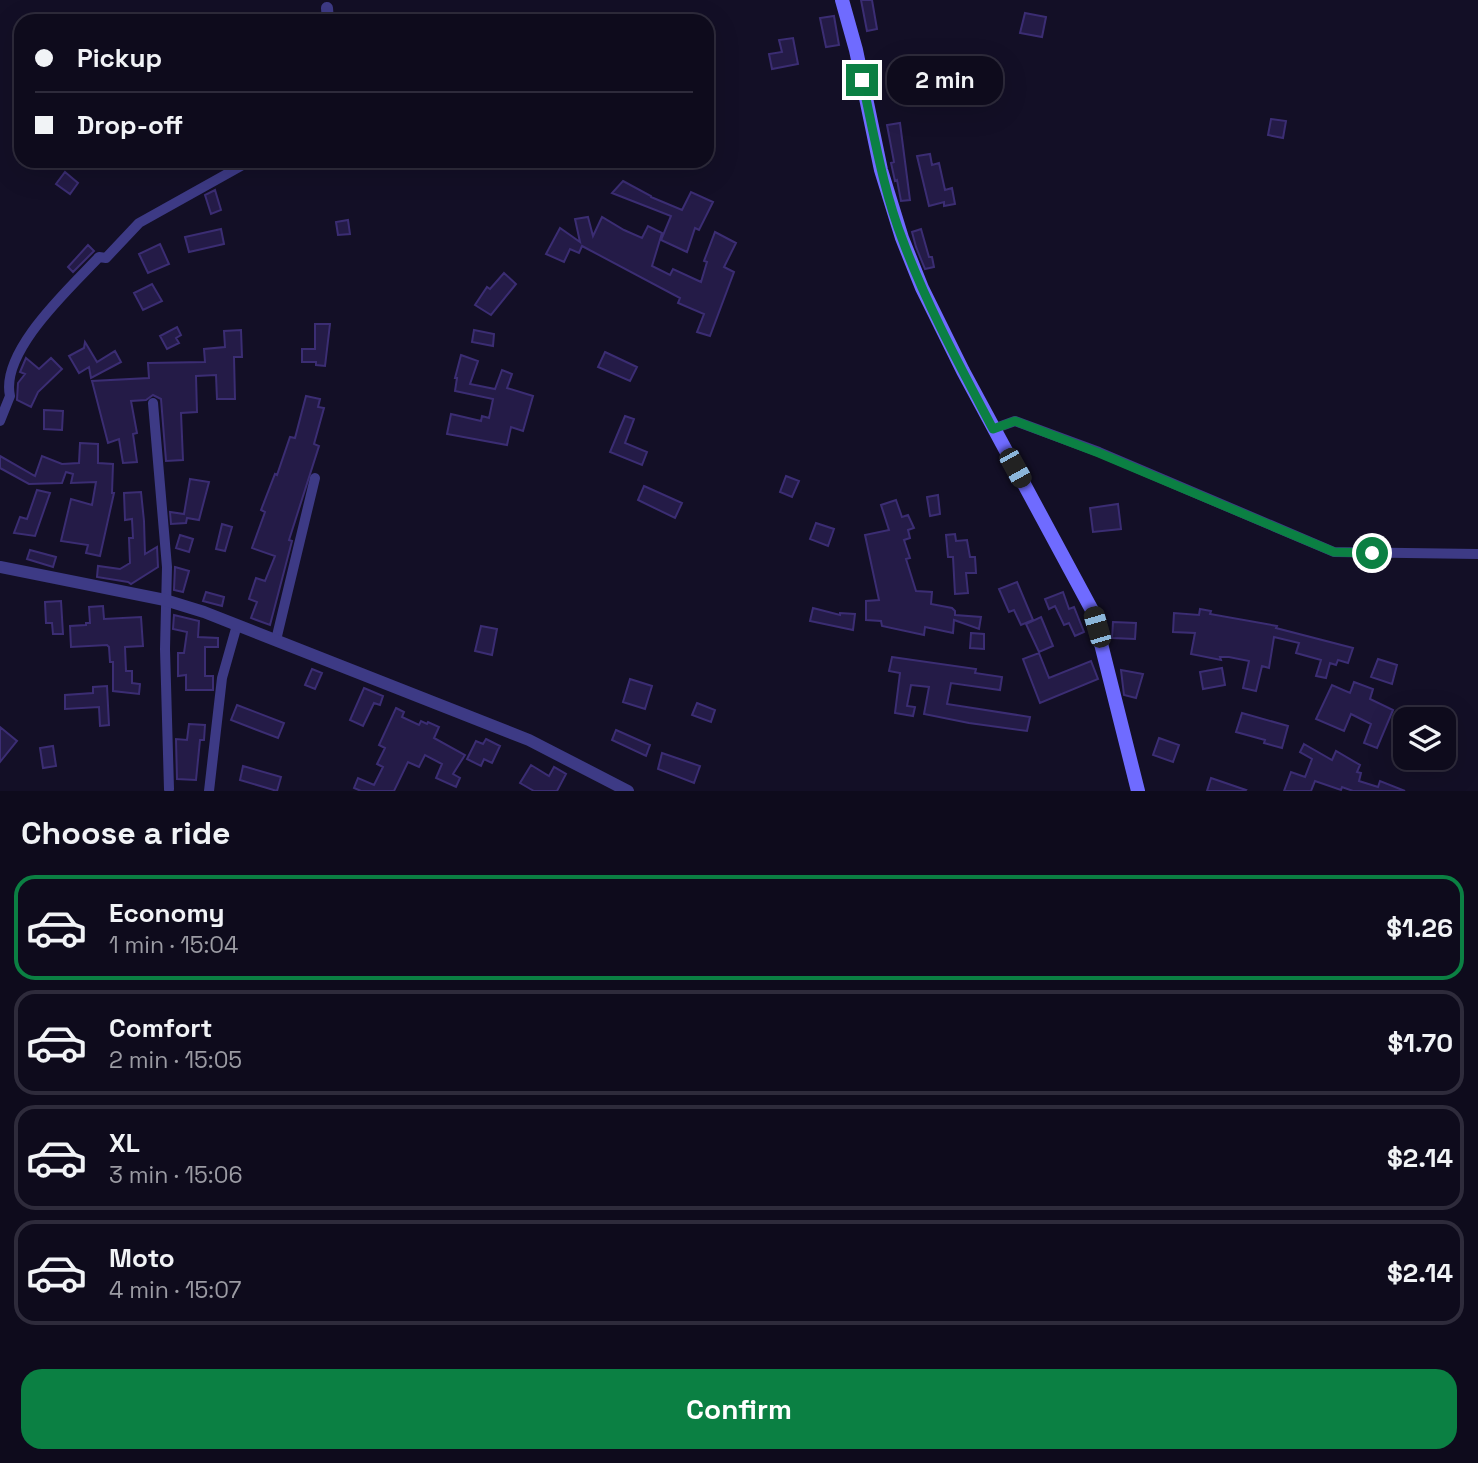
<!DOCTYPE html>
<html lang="en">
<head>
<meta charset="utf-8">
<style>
  :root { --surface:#0e0b1c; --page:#171425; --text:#f1f3f6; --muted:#9b9ba3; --line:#2e2b3b; --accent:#0b8043 }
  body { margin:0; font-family:"Space Grotesk",sans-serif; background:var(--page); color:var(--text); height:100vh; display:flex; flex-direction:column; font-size:26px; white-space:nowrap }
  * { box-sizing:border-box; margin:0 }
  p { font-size:23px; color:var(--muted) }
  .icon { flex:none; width:38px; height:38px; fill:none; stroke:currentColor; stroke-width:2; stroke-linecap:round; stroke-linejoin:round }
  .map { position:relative; height:791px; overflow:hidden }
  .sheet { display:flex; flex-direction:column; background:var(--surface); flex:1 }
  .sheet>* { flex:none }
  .hud { position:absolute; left:14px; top:14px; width:700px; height:154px; border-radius:21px; box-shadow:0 7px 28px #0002,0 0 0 2px var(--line); display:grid; align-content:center; height:154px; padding:0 21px; background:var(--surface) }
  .buttons { position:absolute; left:1393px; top:707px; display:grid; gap:14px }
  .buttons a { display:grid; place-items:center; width:63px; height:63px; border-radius:14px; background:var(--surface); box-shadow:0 7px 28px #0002,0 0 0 2px var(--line); font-size:35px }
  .end { position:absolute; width:32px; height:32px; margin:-16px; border:9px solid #0b8043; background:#fff; box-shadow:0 0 0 4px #fff }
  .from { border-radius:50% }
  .bubble { position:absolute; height:49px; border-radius:21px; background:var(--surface); box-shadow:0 7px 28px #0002,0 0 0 2px var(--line); font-size:23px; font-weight:700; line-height:49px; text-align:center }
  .car { position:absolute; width:21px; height:42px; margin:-21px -10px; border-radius:9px; box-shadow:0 0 5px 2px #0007; background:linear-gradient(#222 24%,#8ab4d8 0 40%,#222 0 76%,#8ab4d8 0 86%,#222 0) }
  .hud b { display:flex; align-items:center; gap:24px; height:66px; font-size:26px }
  .hud b+b { border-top:2px solid var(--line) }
  .hud i { width:18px; height:18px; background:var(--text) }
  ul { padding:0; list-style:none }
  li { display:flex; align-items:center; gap:21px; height:105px; margin:0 14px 10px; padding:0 7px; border:4px solid var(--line); border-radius:21px }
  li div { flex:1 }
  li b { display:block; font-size:26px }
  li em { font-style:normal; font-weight:700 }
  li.active { border-color:var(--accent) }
  li>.icon { width:63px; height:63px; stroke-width:1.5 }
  h2 { padding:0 21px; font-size:32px; line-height:84px }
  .cta { display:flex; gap:14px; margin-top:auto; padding:14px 21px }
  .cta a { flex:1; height:80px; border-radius:21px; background:var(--accent); color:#fff; font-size:28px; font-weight:700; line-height:80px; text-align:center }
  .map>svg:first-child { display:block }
  .building { fill:#241b47; stroke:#3b2d73; stroke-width:2 }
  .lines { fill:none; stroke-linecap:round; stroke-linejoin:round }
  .minor { stroke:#3d3a85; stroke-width:10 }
  .tertiary { stroke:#3d3a85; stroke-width:12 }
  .secondary { stroke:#6f6bff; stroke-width:14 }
  .route { stroke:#0b8043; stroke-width:9 }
</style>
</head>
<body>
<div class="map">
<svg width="1478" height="791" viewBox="0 0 1478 791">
  <rect width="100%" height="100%" fill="#130f26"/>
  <path class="building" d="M861,0H872L877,29L867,31Z
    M1025,13L1046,17L1042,37L1020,33Z
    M834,16L839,45L826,47L820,18Z
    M793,38L798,64L772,69L769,54L782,52L779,40Z
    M969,63L970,79L989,78L990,89L962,91L961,77L953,78L952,65Z
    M1271,119L1286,121L1283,138L1268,135Z
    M900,123L910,200L901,201L897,180L895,181L891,163L894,162L887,125Z
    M930,154L932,165L939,163L945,190L952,188L955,204L944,206V202L929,206L917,156Z
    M65,172L78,183L70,194L56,184Z
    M623,181L651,196V197L682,210L691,192L713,202L699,230L695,228L687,252L661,240L671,216L612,193Z
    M215,190L221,210L211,214L205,195Z
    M588,217L593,236L602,217L624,230L642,238L648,226L662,233L652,266L670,275L673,269L701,282L707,262L704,261L715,232L736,243L724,267L734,272L710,336L697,332L704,314L678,303L680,298L582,246L579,253L570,249L564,262L546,254L560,228L580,242L575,219Z
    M348,220L350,234L338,235L336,222Z
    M221,229L224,244L189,252L185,237Z
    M921,229L929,257H932L934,267L925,269L916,247L912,232Z
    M160,244L169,264L148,273L139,254Z
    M88,245L94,251L73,272L68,267Z
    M504,273L516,284L491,315L475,305L487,287L490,289Z
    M152,284L162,301L143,310L134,293Z
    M315,324H330L325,366L316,365V362H302V349H315Z
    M177,327L181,335L176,338L179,343L167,349L160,336Z
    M241,330L242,357H234L235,399H217L216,375L196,376L197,412L181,413L183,460L166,461L161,399L153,395L146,400L131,401L137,433L133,434L137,462L123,463L119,439L108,443L92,381L149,378L148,363L205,362L204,349L225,347L224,331Z
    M474,330L494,334L493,346L472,342Z
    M85,342L97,362L115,351L121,362L91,378L89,367L79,373L69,356L84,348Z
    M605,352L637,367L630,381L598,367Z
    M461,355L478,361L470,384L495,389L502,370L512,374L507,388L533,396L523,431L511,427L507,445L447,434L451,414L481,421L482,416L489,418L493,399L455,391L457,378H455Z
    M26,358L39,369L51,358L62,369L38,392L31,407L17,400L18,383L25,374L20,372Z
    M306,396L320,399L318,407L324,408L314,444L319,446L289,540L292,541L270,625L251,618L257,602L249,599L256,578L265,581L275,556L252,548L265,512L261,510L275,474L277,475L290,437L295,438Z
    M44,410L63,411L62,430L44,429Z
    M625,416L634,419L625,443L647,452L642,465L610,452Z
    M80,443L98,444V463L113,464L112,493H114L100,556L86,553L88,545L61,541L71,499L92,505L96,482L71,483L73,474L66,472L62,483L29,484L0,468V456L35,476L42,456L62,464L79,463Z
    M786,476L799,481L792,497L780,492Z
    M190,479L209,482L199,520L187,518L186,523L171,524L170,512L184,514Z
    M644,486L682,503L675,518L638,500Z
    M37,490L50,493L35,536L14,533L20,517L27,519Z
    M141,492L144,521L145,554L157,547L158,567L131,584L128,582L97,577L98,566L120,569L130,563L129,538H133L132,519L125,520L124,493Z
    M938,495L940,514L930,516L927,497Z
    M896,500L902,517L908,515L914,528L908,530L910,538L904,540L910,558L906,559L916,591L932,592L931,604L952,608L955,611V615L981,617L979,629L954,620L953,633L925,627L924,635L882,626L881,621L866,620V601L879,600L865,535L889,530L881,505Z
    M1118,504L1121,529L1093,532L1090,508Z
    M816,523L834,529L828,546L810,539Z
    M222,524L232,527L225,551L216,549Z
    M955,534L956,541L967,540L970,557H975L976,573H966L968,593L955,594L953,557H948L946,535Z
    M180,535L193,539L189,552L176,548Z
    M30,550L56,557L53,567L27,559Z
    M175,567L189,571L183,592L174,590Z
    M1017,582L1033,620L1021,625L1014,610L1009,612L999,589Z
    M206,592L224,597L222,606L203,601Z
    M1063,592L1069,609L1074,607L1084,632L1075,636L1069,623L1064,625L1055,606L1049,609L1045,599Z
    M61,601L63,634H53L52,623H46L45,602Z
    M103,606L104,619L141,617L143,646L125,647L126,671H132V683L140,684L139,694L113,691V662H110L109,647L107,645L71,647L70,626L86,625V623H90L89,607Z
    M813,608L840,615V613L855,614L853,630L810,621Z
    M1200,609L1211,611L1210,614L1277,626L1276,628L1353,648L1348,663L1338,660L1336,665L1330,663L1326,678L1316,676L1321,660L1296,653L1299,643L1274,637L1269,668L1262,666L1256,691L1243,688L1249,661L1229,657H1220L1221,660L1191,654L1195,633L1173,632L1174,613L1199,615Z
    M174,615L199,621L198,637L218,638V647H205V676H213V690H186V675L178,676V653H184L187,632L173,629Z
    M1041,617L1053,646L1039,652L1026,624Z
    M1113,622L1136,623L1135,639L1112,638Z
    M481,626L497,629L492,655L475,651Z
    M971,633L984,634V649L970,648Z
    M1039,653L1049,678L1091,661L1098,679L1040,703L1023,659Z
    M892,657L976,669L975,673L1002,677L1000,690L951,683L947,704L1030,717L1027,731L969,723L924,714L929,687L911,685L907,706L915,707L913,716L895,713L900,673L889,671Z
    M1378,659L1397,665L1392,684L1371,677Z
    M1222,668L1225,685L1203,689L1200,672Z
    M312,669L322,673L315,689L305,685Z
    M1121,670L1143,674L1136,698L1124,695Z
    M630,679L652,686L645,709L623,702Z
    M1354,682L1373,689L1370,699L1393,710L1377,748L1364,743L1371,724L1351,714L1344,731L1316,719L1332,685L1350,693Z
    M107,686L109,725L100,726L99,707L65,709V695L93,693V687Z
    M364,688L383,696L380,705L374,703L363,726L350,720Z
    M697,703L715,710L711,722L692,715Z
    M237,705L284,723L278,738L231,720Z
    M396,708L404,712L402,717L419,725L421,721L427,724L428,722L439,727L434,738L465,755L453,774L460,778L456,787L436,778L442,764L425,755L419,767L408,762L394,791H361L354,788L358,778L374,785L383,767L377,764L385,748L379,745Z
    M1242,713L1288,726L1282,748L1264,743L1265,740L1236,732Z
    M189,724L205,725L204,740H200L196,780L177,779L176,739L187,740Z
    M0,727L17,741L0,762Z
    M616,730L650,745L646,756L612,740Z
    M1159,738L1179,745L1173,762L1153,755Z
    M486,739L500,746L492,763L484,759L481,766L467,759L476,741L483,744Z
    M1304,744L1332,760L1336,751L1360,765L1357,772L1361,773L1359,781L1378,787L1380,781L1405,791H1353L1342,787L1341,790L1315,781L1311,791H1284L1291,772L1305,777L1312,759L1300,752Z
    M53,746L56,766L43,768L40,748Z
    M662,753L700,766L694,783L658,769Z
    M531,765L549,776L554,767L566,774L557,791H534L520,783Z
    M243,766L281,777L277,791L240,780Z
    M1211,778L1246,790L1245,791H1207Z"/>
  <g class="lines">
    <path class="minor" d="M153,403L167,567L165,649L169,789
      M0,421L10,396C0,351 70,288 99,257L106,258L139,223L250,161
      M993,429L1015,421L1099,452L1334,552L1478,554
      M276,640L315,478
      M209,791L222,678L237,625"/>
    <path class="tertiary" d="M327,8L328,21
      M0,567L165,600L204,612L529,740L628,791"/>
    <path class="secondary" d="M842,0L856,50L881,170L902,238L922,288L963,371L1093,612L1138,791"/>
  </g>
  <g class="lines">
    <path class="route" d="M862,80C874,134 883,190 903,241C927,306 961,368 993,429L1015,421L1099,453L1334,552L1372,553"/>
  </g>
</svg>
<div class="buttons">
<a><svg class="icon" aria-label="layers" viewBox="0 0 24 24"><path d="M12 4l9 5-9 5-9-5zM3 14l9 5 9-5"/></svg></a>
</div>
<i class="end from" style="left:1372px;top:553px"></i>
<i class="end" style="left:862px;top:80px"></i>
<div class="bubble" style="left:887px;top:56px;width:116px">2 min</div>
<i class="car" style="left:1015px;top:468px;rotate:151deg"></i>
<i class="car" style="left:1097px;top:627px;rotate:344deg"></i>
<div class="hud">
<b><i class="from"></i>Pickup</b>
<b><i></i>Drop-off</b>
</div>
</div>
<section class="sheet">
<h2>Choose a ride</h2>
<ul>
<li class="active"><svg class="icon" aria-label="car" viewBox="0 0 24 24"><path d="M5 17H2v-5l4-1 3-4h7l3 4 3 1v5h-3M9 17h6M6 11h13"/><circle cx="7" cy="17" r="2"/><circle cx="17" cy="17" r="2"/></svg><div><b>Economy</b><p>1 min · 15:04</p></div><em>$1.26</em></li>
<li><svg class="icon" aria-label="car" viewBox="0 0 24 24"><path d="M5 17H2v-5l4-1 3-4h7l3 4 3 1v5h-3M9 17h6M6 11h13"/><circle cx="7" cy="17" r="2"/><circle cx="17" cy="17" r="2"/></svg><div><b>Comfort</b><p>2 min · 15:05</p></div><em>$1.70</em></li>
<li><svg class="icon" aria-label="car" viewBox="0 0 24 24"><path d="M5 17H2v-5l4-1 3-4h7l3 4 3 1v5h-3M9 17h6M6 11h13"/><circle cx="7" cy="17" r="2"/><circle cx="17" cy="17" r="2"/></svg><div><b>XL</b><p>3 min · 15:06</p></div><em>$2.14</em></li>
<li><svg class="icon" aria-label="car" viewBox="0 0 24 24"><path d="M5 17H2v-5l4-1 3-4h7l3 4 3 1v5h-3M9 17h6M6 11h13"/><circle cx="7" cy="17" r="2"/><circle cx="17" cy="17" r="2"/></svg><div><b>Moto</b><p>4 min · 15:07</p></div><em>$2.14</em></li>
</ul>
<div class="cta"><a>Confirm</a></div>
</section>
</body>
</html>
